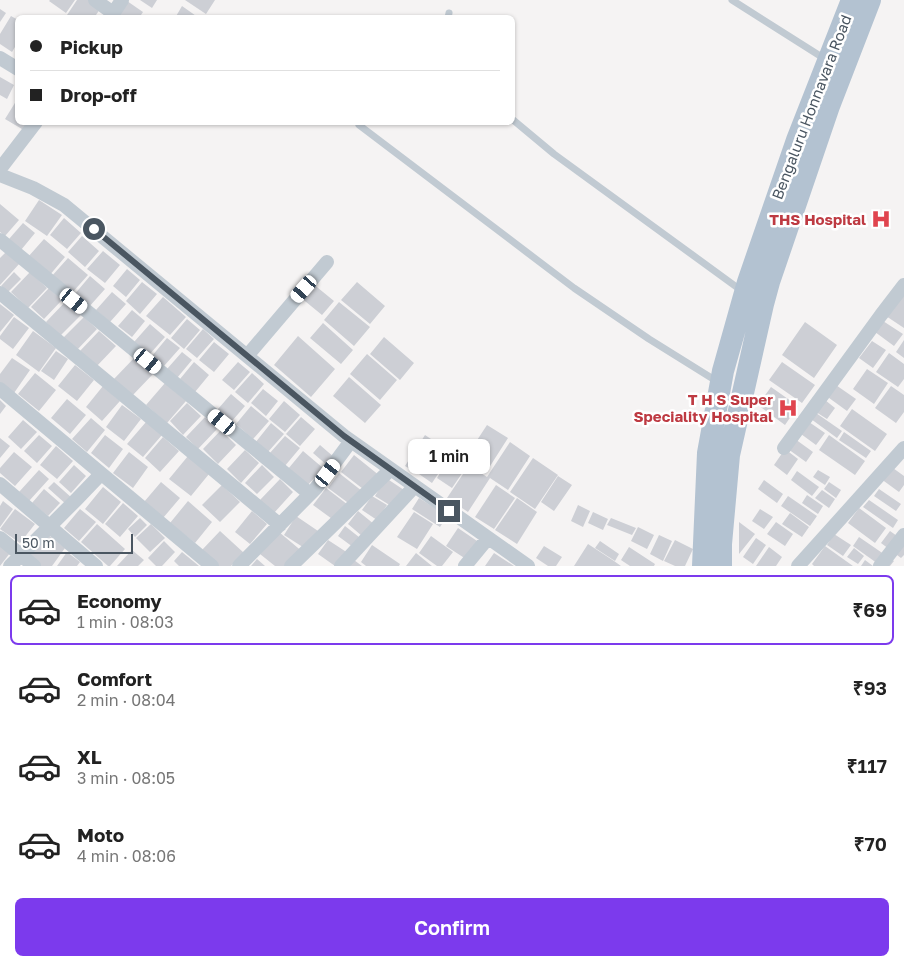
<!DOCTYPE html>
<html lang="en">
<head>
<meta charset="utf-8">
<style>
  :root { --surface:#fff; --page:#f2f2f2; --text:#222; --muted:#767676; --line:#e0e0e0; --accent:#7c3aed }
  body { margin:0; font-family:"Golos Text",sans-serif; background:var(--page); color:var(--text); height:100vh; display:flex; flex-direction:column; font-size:19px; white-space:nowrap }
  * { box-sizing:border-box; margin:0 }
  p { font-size:16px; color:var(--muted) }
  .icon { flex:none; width:28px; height:28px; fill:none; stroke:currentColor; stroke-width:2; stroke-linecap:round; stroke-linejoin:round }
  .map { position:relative; height:566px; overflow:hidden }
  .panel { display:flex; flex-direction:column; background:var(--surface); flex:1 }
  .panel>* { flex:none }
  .banner { position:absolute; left:15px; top:15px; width:500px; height:110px; border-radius:8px; box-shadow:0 1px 4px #0004; display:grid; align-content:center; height:110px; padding:0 15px; background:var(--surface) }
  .scale { position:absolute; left:15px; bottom:12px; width:118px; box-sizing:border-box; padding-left:5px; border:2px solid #4a5661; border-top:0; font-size:14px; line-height:18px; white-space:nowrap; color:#4a5661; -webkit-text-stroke:4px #fff; paint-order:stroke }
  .end { position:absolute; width:22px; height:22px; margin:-11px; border:6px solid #4a5661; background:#fff; box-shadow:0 0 0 2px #fff }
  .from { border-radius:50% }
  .bubble { position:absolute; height:35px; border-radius:8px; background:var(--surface); box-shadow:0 1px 4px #0004; font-size:16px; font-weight:600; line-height:35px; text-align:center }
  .car { position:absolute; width:15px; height:30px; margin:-15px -8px; border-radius:6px; box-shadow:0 0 4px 1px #0007; background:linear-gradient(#fff 24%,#345 0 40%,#fff 0 76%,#345 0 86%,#fff 0) }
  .banner b { display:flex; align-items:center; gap:18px; height:48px; font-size:19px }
  .banner b+b { border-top:1px solid var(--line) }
  .banner i { width:12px; height:12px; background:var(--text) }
  ul { padding:9px 0 0; list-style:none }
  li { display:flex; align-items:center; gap:15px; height:70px; margin:0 10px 8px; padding:0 5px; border:2px solid transparent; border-radius:8px }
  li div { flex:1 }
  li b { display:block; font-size:19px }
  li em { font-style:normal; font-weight:600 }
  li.selected { border-color:var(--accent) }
  li>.icon { width:45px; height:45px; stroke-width:1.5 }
  .cta { display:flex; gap:10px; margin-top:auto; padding:10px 15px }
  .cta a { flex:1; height:58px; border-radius:8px; background:var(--accent); color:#fff; font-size:20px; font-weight:600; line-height:58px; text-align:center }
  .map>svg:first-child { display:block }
  .building { fill:#cdcfd5 }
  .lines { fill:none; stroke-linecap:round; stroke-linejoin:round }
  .service { stroke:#c1cad2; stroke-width:7 }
  .minor { stroke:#c1cad2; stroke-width:14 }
  .primary { stroke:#b3c2d1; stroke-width:22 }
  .route { stroke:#4a5661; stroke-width:6 }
  .labels { text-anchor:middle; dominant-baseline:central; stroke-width:5; stroke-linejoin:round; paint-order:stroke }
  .street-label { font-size:15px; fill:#4a5661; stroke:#fff }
  .health-label { font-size:15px; font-weight:bold; fill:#be3a42; stroke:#fff; text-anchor:end }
</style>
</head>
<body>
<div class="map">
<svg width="904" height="566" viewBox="0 0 904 566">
  <rect width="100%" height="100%" fill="#f5f3f3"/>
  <path class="building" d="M50,0H75L66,13L49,1Z
    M77,0H88L100,9L94,18H71L67,15Z
    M140,0H157L152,8Z
    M185,0H215L206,14Z
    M127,1L143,12L139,18H116Z
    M182,6L199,18H175Z
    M0,9L6,13L0,22Z
    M11,16L18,20V42L12,52L0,44V34Z
    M0,77L14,85L7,99L0,95Z
    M18,98V122H33L27,132L5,119Z
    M39,200L62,215L47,236L25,221Z
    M0,204L19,220L5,236L0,232Z
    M64,218L81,233L67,249L50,235Z
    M23,223L35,233L21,250L9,239Z
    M82,236L99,251L85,267L68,252Z
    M44,239L65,257L49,276L28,257Z
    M7,251L20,263L0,285V258Z
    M103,251L120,265L105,283L87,269Z
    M68,258L88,275L71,294L51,277Z
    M127,269L140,280L126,297L113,286Z
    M14,272L21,279L8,292L1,286Z
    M30,272L47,288L28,308L11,292Z
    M90,276L105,289L88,308L74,295Z
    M142,282L157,294L140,314L126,301Z
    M357,282L385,306L370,324L341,300Z
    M312,283L334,301L322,315L300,297Z
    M49,288L62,300L44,319L31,307Z
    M112,292L126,304L110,322L96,310Z
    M904,294V328L886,316Z
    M163,297L186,317L170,335L146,316Z
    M66,301L81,315L60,336L46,322Z
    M339,302L370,327L354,346L324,320Z
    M0,304L14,315L0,332Z
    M132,310L145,321L132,337L118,326Z
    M14,317L29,328L13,349L0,339V336Z
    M84,317L97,329L76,351L63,338Z
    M187,319L200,330L184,349L171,338Z
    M883,321L903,334L894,346L875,332Z
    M805,322L837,345L814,378L782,355Z
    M323,323L353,350L341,364L310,338Z
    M150,324L165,337L149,355L134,342Z
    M203,329L214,339L197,358L186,349Z
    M33,331L56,348L39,372L16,355Z
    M99,331L116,346L95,368L79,352Z
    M298,336L335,369L311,397L274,365Z
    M384,337L414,363L400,380L370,354Z
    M167,338L180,348L164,366L152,356Z
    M904,340V358L896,352Z
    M872,341L886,350L873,368L859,358Z
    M214,342L229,354L214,372L199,360Z
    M56,351L68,359L54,380L41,371Z
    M182,352L192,360L177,378L167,369Z
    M889,353L904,364V379L898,387L876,372Z
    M367,354L397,380L380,400L350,374Z
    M136,356L153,374L131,397L113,380Z
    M12,358L30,370L14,393L0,384V374Z
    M194,362L209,375L195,392L180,379Z
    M238,362L250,372L234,390L222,380Z
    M782,362L815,385L802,403L769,380Z
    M75,365L94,380L77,401L58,386Z
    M867,369L888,383L874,404L853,389Z
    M35,373L56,390L39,411L18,394Z
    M252,373L264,384L248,403L235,392Z
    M349,377L381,405L365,423L333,396Z
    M165,383L186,401L167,423L146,405Z
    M833,383L856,399L847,411L825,395Z
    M103,386L120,401L102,421L86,407Z
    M891,386L904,395V412L896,423L875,408Z
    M771,387L798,406L785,425L758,405Z
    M263,389L278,401L266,416L251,403Z
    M231,394L245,406L232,421L218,409Z
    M67,399L86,415L70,434L51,418Z
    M0,400L6,406L0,414Z
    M825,400L835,408L827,419L816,412Z
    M284,401L300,415L285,432L269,419Z
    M187,403L201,416L183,435L170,421Z
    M122,405L141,419L124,441L106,427Z
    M251,406L269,421L253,439L236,424Z
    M852,409L887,434L875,451L840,426Z
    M816,413L842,431L837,438L811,419Z
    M205,417L217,429L198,449L186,437Z
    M301,417L315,429L300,446L286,434Z
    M91,418L105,430L87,452L72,439Z
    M23,420L37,432L21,449L8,437Z
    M146,422L162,435L143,457L127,444Z
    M809,422L825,433L816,445L801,434Z
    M271,423L284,434L267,453L255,443Z
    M487,425L508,438L485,474L464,460Z
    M221,430L236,445L218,464L203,449Z
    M844,432L871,451L866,458L839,440Z
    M39,435L52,446L37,463L24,451Z
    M105,435L123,449L109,468L91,453Z
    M425,435L437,443L417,473L405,466Z
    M829,435L865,461L855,475L819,450Z
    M285,436L300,448L284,467L269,454Z
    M163,437L179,451L160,472L145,458Z
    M0,438L10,446L0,458Z
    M795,439L813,452L806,462L788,449Z
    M510,442L530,456L508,490L490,478L468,512L447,498L469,465L487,477Z
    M320,445L335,458L328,466L313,453Z
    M439,445L452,453L432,483L419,474Z
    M56,446L73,461L57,479L40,465Z
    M785,449L798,459L787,475L774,465Z
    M245,450L259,463L241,483L227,469Z
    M303,451L323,468L307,486L288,469Z
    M14,452L32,467L15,486L0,473V468Z
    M129,452L148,467L133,488L113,473Z
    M354,455L380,476L367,492L341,472Z
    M451,455L467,466L452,488L437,478Z
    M188,456L209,474L191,496L169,479Z
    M533,458L558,475L535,509L510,492Z
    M886,463L904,476V485L899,492L877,476Z
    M74,465L86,476L71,493L59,482Z
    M262,465L274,477L257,494L245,483Z
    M39,470L49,479L29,501L19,492Z
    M818,470L830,477L825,485L813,477Z
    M797,471L819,487L812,496L791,480Z
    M339,473L362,491L351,505L328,488Z
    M558,476L572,485L554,511L541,502Z
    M386,478L407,492L396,509L375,496Z
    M280,479L293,492L274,513L260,500Z
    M764,480L783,494L777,503L758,489Z
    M54,482L72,498L67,505L48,488Z
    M161,482L180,498L163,518L144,502Z
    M829,482L841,490L836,498L824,489Z
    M222,485L240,502L220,522L202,505Z
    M496,485L515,498L494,529L475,517Z
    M103,487L121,502L103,524L85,509Z
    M326,488L352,508L339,524L313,505Z
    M44,489L60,503L48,516L32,503Z
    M879,489L901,504L896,511L874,496Z
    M822,490L835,499L829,508L815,498Z
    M807,495L823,506L818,514L802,503Z
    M372,496L387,505L377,520L362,510Z
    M788,496L817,516L810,526L781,506Z
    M419,498L447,516L440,527L412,509Z
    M517,498L537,512L517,544L495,530Z
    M869,500L898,520L893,528L863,507Z
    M3,501L13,509L0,527V506Z
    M188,501L212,522L195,543L170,523Z
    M123,503L138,516L120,537L105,524Z
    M578,505L590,511L583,527L571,521Z
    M859,508L886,528L875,543L848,523Z
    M15,509L35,524L20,543L0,529Z
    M80,509L96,522L79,541L64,528Z
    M760,509L773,517L764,529L752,521Z
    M252,511L267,524L250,544L235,532Z
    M358,511L380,529L369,542L348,524Z
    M414,512L433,524L417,549L397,537Z
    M593,512L608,519L603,530L588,523Z
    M790,513L809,527L802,537L782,524Z
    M296,516L321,533L309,551L284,535Z
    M140,518L147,525L135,537L128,529Z
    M611,518L636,528L632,535L607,525Z
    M739,522L755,534L739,554Z
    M776,522L793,534L785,546L767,534Z
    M97,524L125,549L110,566H108L81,542Z
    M151,524L165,538L150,552L136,538Z
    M345,526L364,541L357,550L338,536Z
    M638,527L654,535L647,549L631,541Z
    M458,528L480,543L469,561L446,546Z
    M220,531L244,553L231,566H219L202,550Z
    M890,531L904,541V555L901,558L881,543Z
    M279,532L304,553L293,566H275L260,554Z
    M46,533L65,548L52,566H40L28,557Z
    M834,534L851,545L843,556L827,545Z
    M659,535L672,541L663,561L650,554Z
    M431,536L453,552L442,566H437L419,553Z
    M859,537L894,561L890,566H881L853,546Z
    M756,538L766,545L753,564L743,557Z
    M328,540L351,555L335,566L318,554Z
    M675,540L693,549L685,566H675L664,561Z
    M164,541L175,552L162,566H156L148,558Z
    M600,541L619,554L615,561L595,548Z
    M588,544L614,561L621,566H574Z
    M0,545L10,553L0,566Z
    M372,545L400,564L399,566H366L361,562Z
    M544,546L562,557L556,566H548L536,558Z
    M825,546L853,566H814L812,564Z
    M629,547L655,564L654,566H630L621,560Z
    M769,547L782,557L776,566H756Z
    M854,548L864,556L858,564L847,557Z
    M132,550L144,560L138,566H117Z
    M67,552L80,562L77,566H57Z
    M182,552L199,566H179L174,561Z
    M416,553L432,566H406Z
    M494,553L514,566H485Z
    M257,559L265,566H251Z
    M354,560L362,566H350Z
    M865,560L873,566H861Z"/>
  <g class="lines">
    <path class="service" d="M732,0L825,59
      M448,18L449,13
      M512,119L554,154L742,291
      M359,125L574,288L649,339L718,382"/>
    <path class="minor" d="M95,0L113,13
      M110,18L122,0
      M0,58L18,69
      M0,169L36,122
      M0,175L33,188L64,205L344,436L528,566
      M0,240L310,494
      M0,293L280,525
      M247,356L327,262
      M0,389L212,566
      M784,448L881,315L904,285
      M0,484L96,566
      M0,538L34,566
      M10,566L76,500L101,474
      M239,566L316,488L351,441
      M291,566L390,470
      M341,566L414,487
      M465,566L488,538
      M798,566L904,448
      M880,566L904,535"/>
    <path class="primary" d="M703,566L708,453L723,371L748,282L797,140L852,0
      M721,566V544L729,455L763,304L769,282L829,106L870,0"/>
  </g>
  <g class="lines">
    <path class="route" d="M94,229L344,436L449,511"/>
  </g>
  <defs>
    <symbol id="hospital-bare" viewBox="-9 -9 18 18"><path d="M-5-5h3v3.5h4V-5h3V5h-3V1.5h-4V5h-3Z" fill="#e0444e" stroke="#fff" stroke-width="2.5" paint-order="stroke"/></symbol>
  </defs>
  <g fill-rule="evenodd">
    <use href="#hospital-bare" x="867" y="205" width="28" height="28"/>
    <use href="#hospital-bare" x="774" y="394" width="28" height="28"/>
  </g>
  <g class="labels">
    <g class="street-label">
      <text transform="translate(811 107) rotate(-69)">Bengaluru Honnavara Road</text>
    </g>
    <g class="health-label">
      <text x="866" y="219">THS Hospital</text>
      <text x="773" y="399">T H S Super<tspan x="773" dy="17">Speciality Hospital</tspan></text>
    </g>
  </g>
</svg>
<div class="scale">50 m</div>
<i class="end from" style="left:94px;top:229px"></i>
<i class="end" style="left:449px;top:511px"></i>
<div class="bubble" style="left:408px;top:439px;width:82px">1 min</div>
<i class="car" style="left:304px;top:289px;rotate:221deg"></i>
<i class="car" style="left:74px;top:301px;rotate:129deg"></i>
<i class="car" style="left:148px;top:361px;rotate:129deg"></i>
<i class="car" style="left:222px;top:422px;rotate:309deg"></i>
<i class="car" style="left:328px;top:473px;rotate:37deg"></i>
<div class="banner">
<b><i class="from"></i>Pickup</b>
<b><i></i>Drop-off</b>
</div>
</div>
<section class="panel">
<ul>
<li class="selected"><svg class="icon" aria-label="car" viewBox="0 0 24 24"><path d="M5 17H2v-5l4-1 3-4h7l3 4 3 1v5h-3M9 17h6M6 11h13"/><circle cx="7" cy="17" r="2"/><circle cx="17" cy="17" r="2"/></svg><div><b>Economy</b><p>1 min · 08:03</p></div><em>₹69</em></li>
<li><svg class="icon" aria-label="car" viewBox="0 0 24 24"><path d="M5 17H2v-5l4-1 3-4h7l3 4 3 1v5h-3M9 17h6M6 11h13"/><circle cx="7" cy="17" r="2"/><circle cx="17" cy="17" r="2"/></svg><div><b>Comfort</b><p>2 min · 08:04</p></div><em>₹93</em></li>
<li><svg class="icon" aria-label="car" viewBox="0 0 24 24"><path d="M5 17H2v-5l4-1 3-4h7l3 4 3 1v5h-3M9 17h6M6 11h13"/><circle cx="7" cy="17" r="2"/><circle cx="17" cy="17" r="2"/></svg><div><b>XL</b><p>3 min · 08:05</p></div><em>₹117</em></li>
<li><svg class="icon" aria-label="car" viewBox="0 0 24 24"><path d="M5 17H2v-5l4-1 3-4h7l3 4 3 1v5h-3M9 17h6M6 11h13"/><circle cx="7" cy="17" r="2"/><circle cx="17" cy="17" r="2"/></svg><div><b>Moto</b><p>4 min · 08:06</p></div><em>₹70</em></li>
</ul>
<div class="cta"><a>Confirm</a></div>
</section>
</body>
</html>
